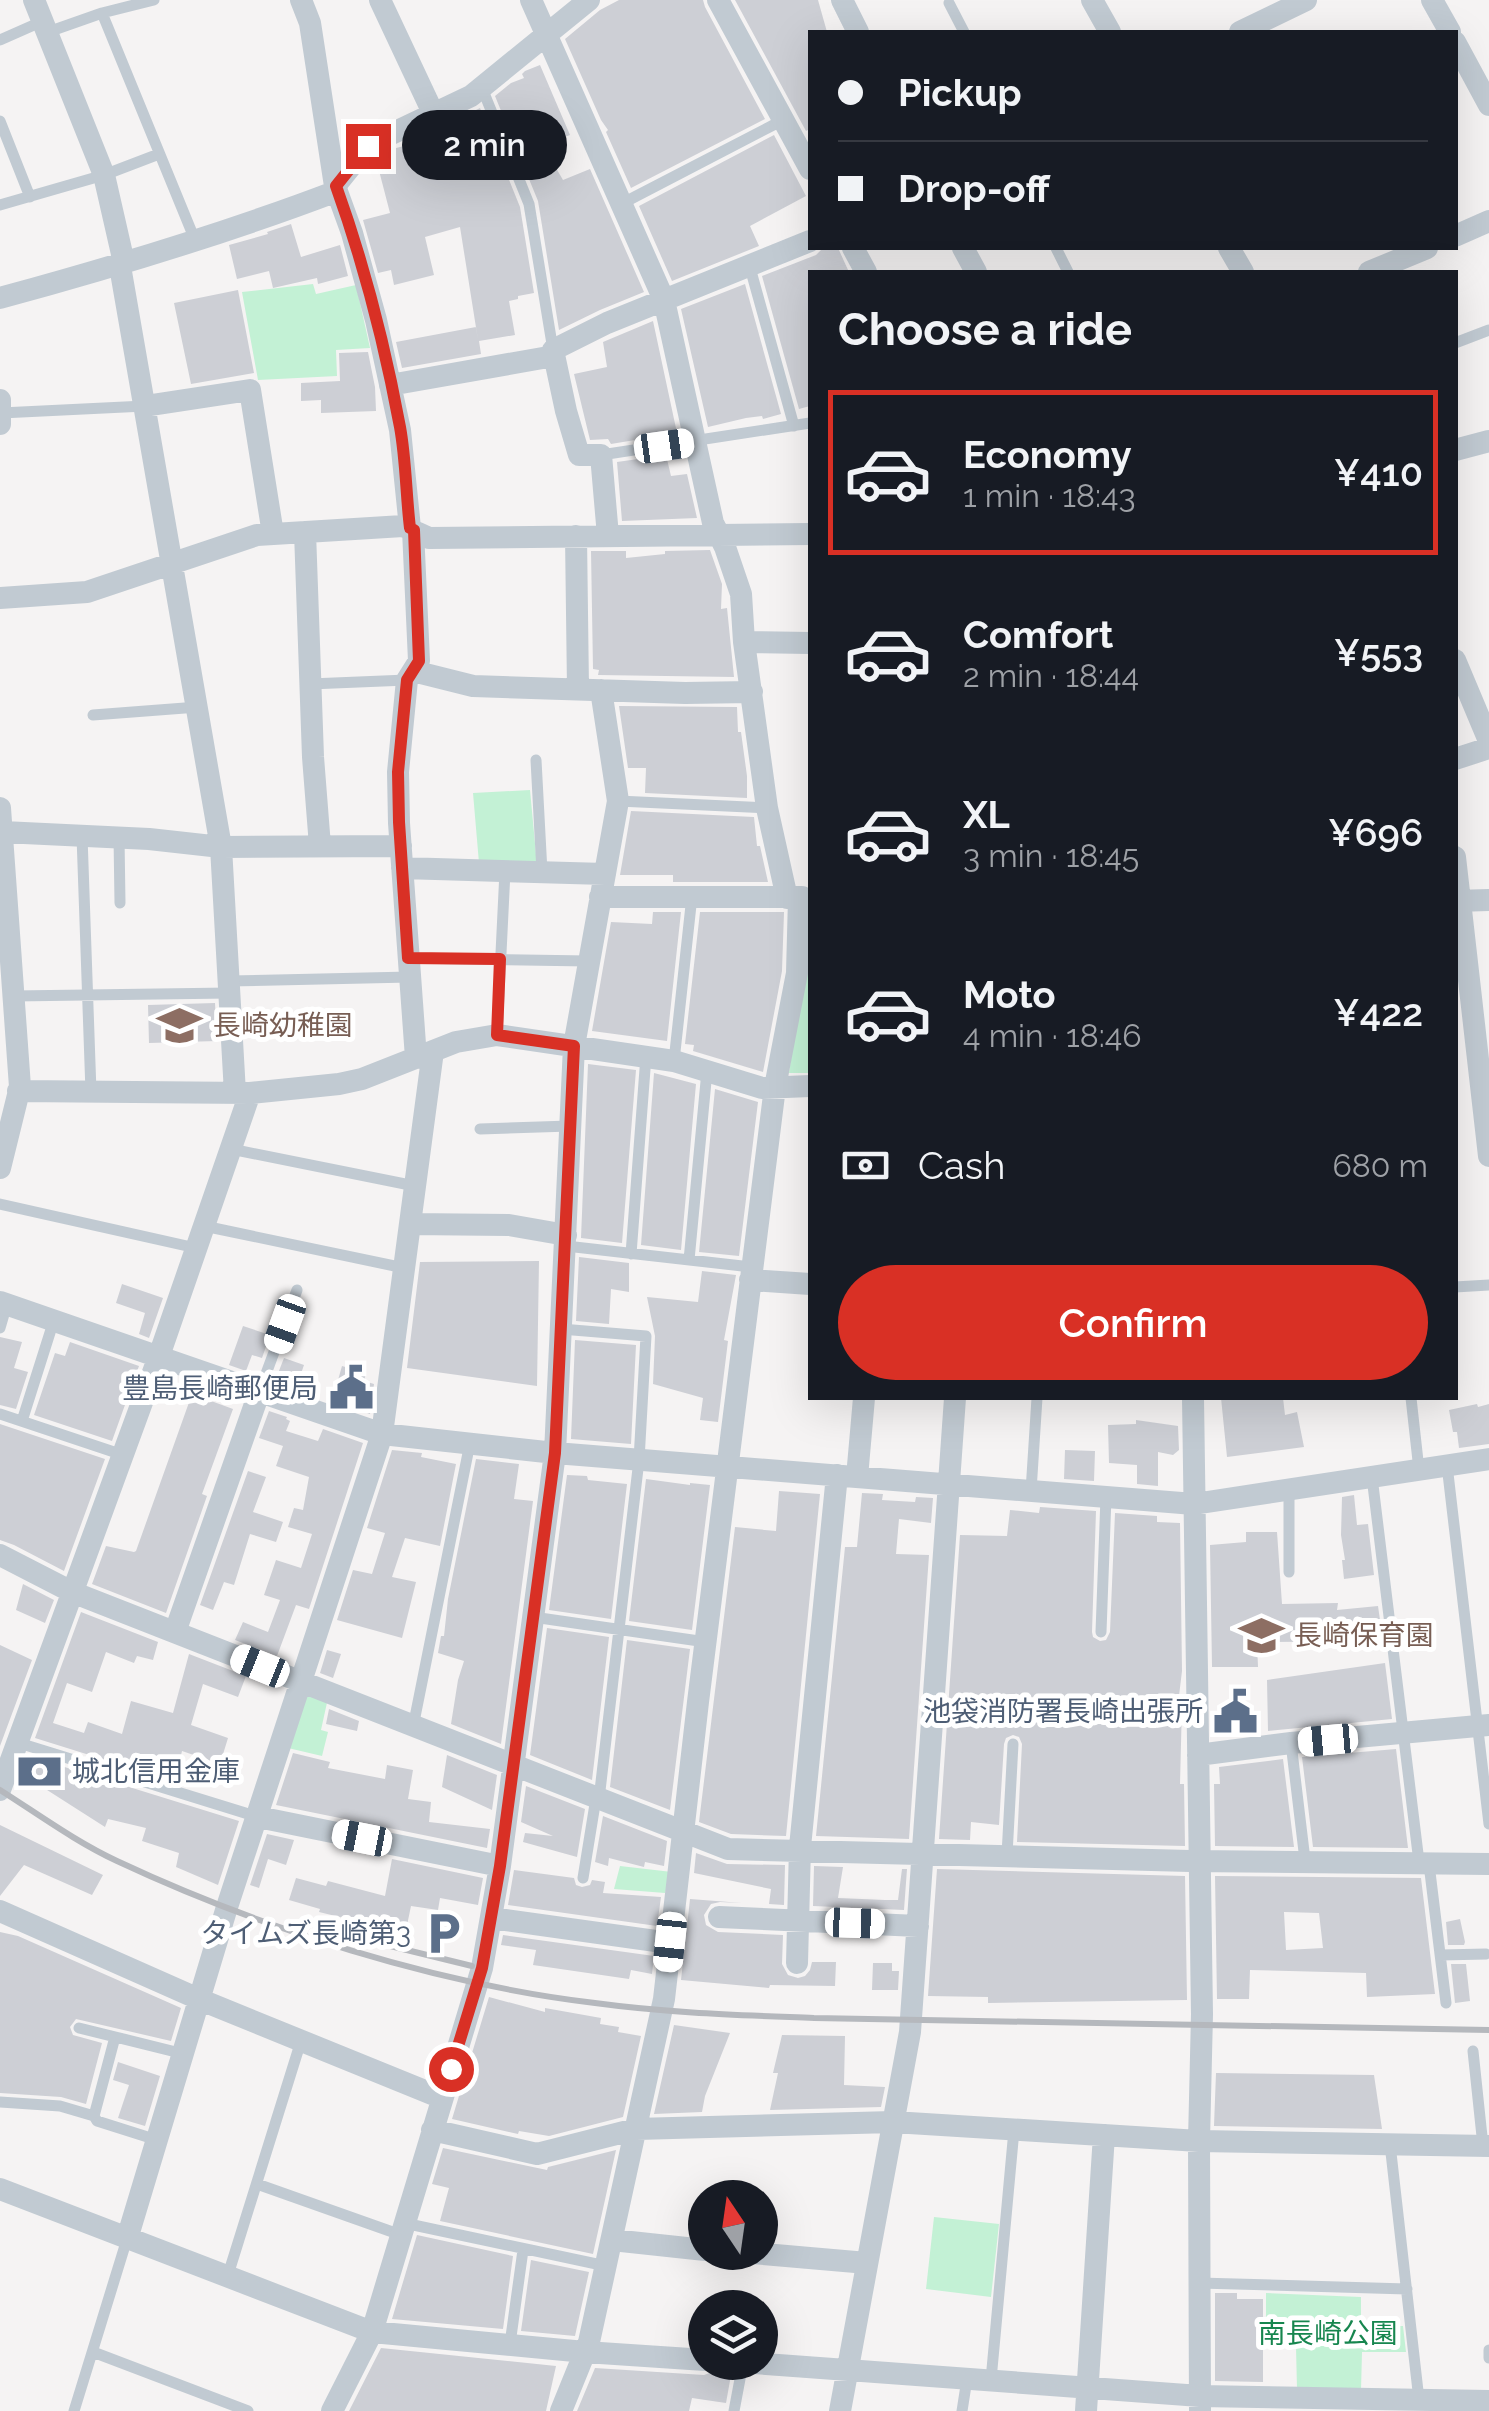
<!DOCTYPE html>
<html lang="en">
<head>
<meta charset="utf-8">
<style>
  :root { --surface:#171b24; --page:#242831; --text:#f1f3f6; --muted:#9ea1a6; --line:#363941; --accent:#d93025 }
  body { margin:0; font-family:Raleway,"Noto Sans JP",sans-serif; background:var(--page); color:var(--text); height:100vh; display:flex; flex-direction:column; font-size:38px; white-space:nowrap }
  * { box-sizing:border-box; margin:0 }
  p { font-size:32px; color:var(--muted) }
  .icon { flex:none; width:55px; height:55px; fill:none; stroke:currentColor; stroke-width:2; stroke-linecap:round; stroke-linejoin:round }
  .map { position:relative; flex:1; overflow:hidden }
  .drawer { position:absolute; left:808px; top:270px; width:650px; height:1130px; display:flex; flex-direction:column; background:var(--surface); border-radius:0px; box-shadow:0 10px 40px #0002 }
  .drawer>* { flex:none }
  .banner { position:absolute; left:808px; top:30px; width:650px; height:220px; border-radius:0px; box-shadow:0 10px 40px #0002; display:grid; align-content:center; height:220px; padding:0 30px; background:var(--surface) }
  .needle { width:65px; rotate:347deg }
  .controls { position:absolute; left:688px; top:2180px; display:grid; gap:20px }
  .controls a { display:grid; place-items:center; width:90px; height:90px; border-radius:50%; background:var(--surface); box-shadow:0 10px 40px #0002; font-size:50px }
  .end { position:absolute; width:45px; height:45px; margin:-22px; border:12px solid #d93025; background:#fff; box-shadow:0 0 0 5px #fff }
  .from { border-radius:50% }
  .bubble { position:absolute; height:70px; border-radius:35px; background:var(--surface); box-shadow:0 10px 40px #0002; font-size:32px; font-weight:600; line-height:70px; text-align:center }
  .car { position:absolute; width:30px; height:60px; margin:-30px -15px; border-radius:12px; box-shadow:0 0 8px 2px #0007; background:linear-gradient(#fff 24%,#345 0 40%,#fff 0 76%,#345 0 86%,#fff 0) }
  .banner b { display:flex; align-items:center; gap:35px; height:95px; font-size:38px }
  .banner b+b { border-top:2px solid var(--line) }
  .banner i { width:25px; height:25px; background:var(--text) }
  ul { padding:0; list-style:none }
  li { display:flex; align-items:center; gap:30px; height:165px; margin:0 20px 15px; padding:0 10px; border:5px solid transparent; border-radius:0px }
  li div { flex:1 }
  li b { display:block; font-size:38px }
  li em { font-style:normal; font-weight:600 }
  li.on { border-color:var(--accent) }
  li>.icon { width:90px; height:90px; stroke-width:1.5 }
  h2 { padding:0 30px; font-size:45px; line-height:120px }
  .pay { display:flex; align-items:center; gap:25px; height:110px; padding:0 30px; font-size:38px }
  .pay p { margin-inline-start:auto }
  .button { display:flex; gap:20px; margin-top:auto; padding:20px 30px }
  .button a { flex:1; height:115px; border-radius:60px; background:var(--accent); color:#fff; font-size:40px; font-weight:600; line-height:115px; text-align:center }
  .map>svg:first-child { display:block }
  .green { fill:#c3f1d5 }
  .building { fill:#cdcfd5; fill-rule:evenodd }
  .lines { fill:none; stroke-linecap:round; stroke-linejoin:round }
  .service { stroke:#c1cad2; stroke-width:11 }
  .minor { stroke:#c1cad2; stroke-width:22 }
  .rail { stroke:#b5b8bd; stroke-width:6 }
  .route { stroke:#d93025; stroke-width:12 }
  .labels { text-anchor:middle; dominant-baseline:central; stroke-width:10; stroke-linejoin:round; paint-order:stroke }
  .education-label { font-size:28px; fill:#785e54; stroke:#fff; text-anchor:start }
  .service-label { font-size:28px; fill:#4e5e75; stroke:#fff; text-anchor:end }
  .park-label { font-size:28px; fill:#17864f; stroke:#fff }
</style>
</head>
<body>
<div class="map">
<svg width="1489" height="2411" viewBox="0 0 1489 2411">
  <rect width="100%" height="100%" fill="#f5f3f3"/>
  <path class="green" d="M313,284L316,294L356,285L370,348L336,350L337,376L258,380L242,292Z
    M530,790L537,865L479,863L473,793Z
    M810,906V1073H789L803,975Z
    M303,1692L328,1698L321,1730L328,1732L322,1756L288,1748Z
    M620,1866L672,1872L665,1893L614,1889Z
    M934,2217L999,2224L991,2297L926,2289Z
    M1266,2293L1361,2297V2326H1403L1406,2352H1362L1361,2390L1297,2389L1296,2347L1266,2346Z"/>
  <path class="building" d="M619,0H703L705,7L765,119L631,188L606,132L608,130L601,120L565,39L600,10Z
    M735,0H818L827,32H810V129L806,131Z
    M540,65L570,135L547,144L550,149L546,151L563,180L590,169L644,292L600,310L559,330L538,201L495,96L511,83L524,78L522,74L525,71Z
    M480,108L520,207L534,293L518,296V299L509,301L515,335L479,341L481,354L402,368L396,342L476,327L478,340L460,227L425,237L434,275L394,285L391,270L378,273L363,220L390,213L376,159L396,148L440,137L438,129Z
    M774,135L806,196L750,226L759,246L672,281L639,206Z
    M291,224L301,257L340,245L348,276L318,284L317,278L273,288L269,271L237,279L229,245L268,234L267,232Z
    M823,248H838L849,272H810V406L799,409L762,276L816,255Z
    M745,284L781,414L763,419L762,416L746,418L708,427L681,309Z
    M238,290L254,373L191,384L174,303Z
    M653,321L677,433L611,444L608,439L590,440L574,374L607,367L603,342Z
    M368,352L375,387L376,411L321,413V400L301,401V383L340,381L339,353Z
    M666,455L671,476L687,474L697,518L622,521L617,462Z
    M710,550L722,584L721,609L727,608L734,677L598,675L599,670L593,669L591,551H626V558L665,554V551Z
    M619,706L737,707L738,732H741L747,776V798L645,793L646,768H628Z
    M631,811L754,817L757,846H760L768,882H673V875H620Z
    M653,912H681L667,1041L592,1031L611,922L652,924Z
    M700,912H784L782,971L763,1072L693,1051L694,1045L685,1044Z
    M215,1003L217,1041L149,1043L148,1005Z
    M588,1064L636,1070L622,1243L581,1238Z
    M654,1073L696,1084L681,1250L641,1245Z
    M715,1089L758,1102L739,1256L699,1252Z
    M579,1257L629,1263V1292L611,1289L609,1324L576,1321Z
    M539,1261L537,1386L407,1368L420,1262Z
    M702,1271L736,1275L724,1340L728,1341L718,1422L700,1420L703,1398L653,1384L655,1336L647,1297L698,1302Z
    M122,1284L163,1298L149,1338L139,1334L145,1313L116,1303Z
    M243,1326L270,1335L262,1358L252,1355L246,1371L229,1365Z
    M0,1337L22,1342L14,1368L28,1372L16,1409L0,1405Z
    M575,1340L636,1345L631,1444L571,1439Z
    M70,1342L139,1366L112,1441L34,1415L55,1353L65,1356Z
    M284,1358L304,1365L296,1388L275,1381Z
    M342,1366L366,1373L364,1381L374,1384L370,1414L332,1401Z
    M192,1394L233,1409L202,1494L207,1496L166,1613L92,1584L106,1546L134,1552L136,1551Z
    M1221,1398H1283L1285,1415L1297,1412L1304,1447L1227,1457Z
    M1477,1404L1478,1407L1489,1404V1444L1459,1448L1457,1432H1453L1449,1410Z
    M269,1411L287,1417L286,1419L290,1421L286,1431L318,1441L323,1429L363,1443L309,1609L296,1605L277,1656L235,1640L243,1622L268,1632L280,1600L264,1595L276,1560L301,1568L312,1534L288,1527L294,1508L303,1510L309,1477L276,1466L283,1446L259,1438Z
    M1136,1420L1178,1426L1179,1450L1173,1455L1158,1452V1486L1137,1484V1465L1109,1463L1108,1425L1136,1424Z
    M0,1424L105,1459L64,1571L14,1545L0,1540Z
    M392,1450L422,1453L421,1457L456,1464L440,1546L405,1538L392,1577L416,1582L402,1638L337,1620L353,1570L372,1574L385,1533L367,1528Z
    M1065,1450L1095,1451L1094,1481L1064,1479Z
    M476,1459L519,1464L514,1499L533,1501L501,1744L451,1724L458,1680L464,1661L438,1653L441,1636H444L448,1599Z
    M248,1471L266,1477L253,1512L283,1522L276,1542L250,1534L234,1585L224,1582L213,1610L200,1605Z
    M567,1475L587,1476L588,1480L627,1484L611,1619L549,1610Z
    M646,1479L690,1485V1483L710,1485L692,1630L629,1621Z
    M779,1491L820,1494L786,1836L731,1834L699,1822L735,1527L776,1531Z
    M862,1493L883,1494L882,1500L915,1502L916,1497L933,1498L931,1523L899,1519L896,1554L929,1555L909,1839L816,1836L845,1547H857Z
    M1354,1495L1357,1525L1368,1524L1374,1575L1344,1579L1342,1560H1345L1341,1535L1342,1497Z
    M1040,1507L1096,1511L1092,1632L1093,1637L1100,1641L1106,1640L1110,1632L1115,1513L1157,1516V1522L1180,1523L1182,1671L1178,1704H1182L1180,1784H1184L1185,1846L1017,1842L1022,1744L1019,1737L1013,1735L1006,1738L1004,1744L999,1825L971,1822L970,1840L939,1839L960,1535L1007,1536L1010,1510L1039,1513Z
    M1246,1532H1277L1282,1604L1338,1603L1337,1610L1378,1606L1383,1641L1257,1642L1258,1667H1212L1210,1545L1246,1542Z
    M23,1584L54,1600L45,1623L16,1610Z
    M81,1612L158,1642L153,1660L137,1656L134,1663L106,1652L92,1692L67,1683L53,1723L84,1733L88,1722L122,1734L131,1701L173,1713L189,1654L246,1676L238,1697L203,1684L191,1725L228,1738L220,1764L182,1751L179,1764L152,1755L147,1773L35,1738Z
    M547,1628L609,1637L592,1780L530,1755Z
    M627,1640L690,1649L670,1810L610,1787Z
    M0,1645L32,1660L0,1746Z
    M327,1650L341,1654L333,1678L320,1673Z
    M1385,1663L1392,1719L1268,1731L1267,1680Z
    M329,1709L359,1721L357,1731L326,1724Z
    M1396,1749L1408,1848L1313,1847L1302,1757Z
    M293,1753L330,1762L328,1768L385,1779L387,1765L413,1770L408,1799L431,1802L429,1822L490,1829L487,1848L276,1805Z
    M447,1755L497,1775L492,1810L442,1787Z
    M29,1756L239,1821L218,1885L176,1867L179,1853L142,1841L146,1828L108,1819L105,1827L22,1774Z
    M1283,1759L1294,1847L1215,1846L1214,1784H1220L1219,1767Z
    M526,1786L585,1809L577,1857L523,1842L525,1833L553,1836L521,1822Z
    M603,1816L667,1841L664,1866L645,1862L644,1867L609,1858L608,1866L595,1862Z
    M0,1825L103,1875L92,1895L24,1865L0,1896Z
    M267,1834L294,1840L286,1865L268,1859L259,1888L250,1885Z
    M696,1853L727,1864L785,1865L784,1905L769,1904L771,1889L694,1873Z
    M392,1859L483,1878L478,1905L440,1898L438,1910L411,1906L406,1930L352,1920L319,1912L320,1909L289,1900L296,1878L326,1886L328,1881L385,1896Z
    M814,1866L843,1867L838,1898L885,1900H898L902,1869H907L904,1910L813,1906Z
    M937,1869L1185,1876L1187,2000L988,2003V1997L928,1996Z
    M514,1870L574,1878L576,1885L582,1887L590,1885L592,1880L605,1882L603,1893L661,1897L657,1926L508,1905Z
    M1215,1876L1421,1878L1435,1994L1367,1997L1366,1973L1250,1970L1249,1999H1217ZM1284,1912L1319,1913L1323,1948L1286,1950Z
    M690,1899L742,1903L720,1902L711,1904L704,1915L706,1925L718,1932L783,1935L782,1964L788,1975L798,1978L805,1976L810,1970L812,1962H836L835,1986L770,1985L769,1988L681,1980Z
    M1460,1919L1465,1942L1464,1945H1448L1446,1922Z
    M0,1932L18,1936L181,2008L171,2041L76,2019L70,2027L73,2035L102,2043L86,2104L61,2097L0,2093Z
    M503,1935L654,1956L652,1974L631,1970L629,1979L533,1965L536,1950L501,1945Z
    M873,1963H892V1971H899L898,1990H872Z
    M1451,1964H1466L1470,2001L1455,2003Z
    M489,1997L545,2012V2008L601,2018L600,2024L619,2027L618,2032L641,2036L623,2117L549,2136L519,2131L518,2134L452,2119Z
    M674,2025L730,2033L705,2096L702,2112L654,2114Z
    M782,2035L845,2036L844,2085L885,2087L881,2107L770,2110L778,2073H773Z
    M118,2062L160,2076L145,2126L118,2118L129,2085L113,2080Z
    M1216,2073L1374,2075L1382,2129L1214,2126Z
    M443,2148L547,2170L548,2167L616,2150L593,2254L440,2221L449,2188L432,2184Z
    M417,2235L513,2256L503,2329L392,2319Z
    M531,2260L589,2272L575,2336L521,2331Z
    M1215,2293H1237V2299H1263V2382L1215,2381Z
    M381,2348L556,2366L546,2411H349Z
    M595,2368L704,2375L718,2370L728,2372L731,2375L726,2403L692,2398L689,2411H577Z"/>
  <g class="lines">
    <path class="service" d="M949,3L964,32
      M102,13L195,240
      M48,32L102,13L154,0
      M0,40L43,21
      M482,88L529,204L553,350
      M0,121L30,197
      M623,203L783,120
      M0,205L104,175L159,154
      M1056,248L1068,272
      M749,264L794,426
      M1455,343L1489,330
      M1,413L145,406
      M601,455L810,423
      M310,684L407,680
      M93,715L198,707
      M536,760L542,872
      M618,801L767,808
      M82,836L91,1092
      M119,837L120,903
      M409,958L588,961
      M229,981L410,977
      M14,996L229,993
      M497,1035L505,871
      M674,1061L692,896
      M480,1129L570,1126
      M231,1149L415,1186
      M0,1204L196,1248
      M204,1226L404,1268
      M566,1246L751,1267
      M631,1254L646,1056
      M689,1260L707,1071
      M1455,1287L1489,1285
      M0,1328L7,1304
      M561,1329L646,1336L639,1460L599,1799
      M260,1390L297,1290
      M1411,1398L1419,1470
      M0,1414L123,1455
      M22,1421L54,1320
      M1447,1465L1489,1824
      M1372,1477L1419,1862
      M1031,1491L1037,1398
      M1289,1572V1489
      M533,1617L706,1642
      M1101,1632L1106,1497
      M413,1727L470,1443
      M19,1743L258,1817
      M1291,1743L1305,1860
      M1007,1855L1013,1744
      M1429,1864L1446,2003
      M583,1878L596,1798
      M1441,1955L1486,1954
      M79,2028L184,2054
      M1473,2051L1483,2146
      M0,2102L60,2106L94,2116L115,2037
      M94,2116L97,2121L157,2140
      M1390,2144L1419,2400
      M257,2184L401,2235
      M404,2223L606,2266
      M227,2278L301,2041
      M1199,2283L1407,2289
      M510,2344L523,2250
      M1489,2350V2358
      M93,2352L248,2411
      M991,2380L1014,2130
      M74,2411L127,2239
      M734,2411L743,2363
      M962,2411L967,2379"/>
    <path class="minor" d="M34,0L104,175L122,254L121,272L221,847L235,1093
      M301,0L310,23L335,186L352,233L376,320L400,430L410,528
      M380,0L434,115
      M531,0L664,300L713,523L725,547L741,594L744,642L767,808L787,898
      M718,0L810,169
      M842,0L858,32
      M1092,0L1110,32
      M1432,0L1450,32
      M1240,32L1306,0
      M1455,42L1489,105
      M335,186L368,145L471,96L589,0
      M1455,236L1489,221
      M853,248L866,272
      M963,248L976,272
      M1229,248L1243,272
      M1369,272L1427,248
      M0,298C114,267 227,233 337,191
      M390,385L554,356
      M0,400V424
      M145,406L250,390L273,534
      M1455,450L1489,441
      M413,530L419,661L407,680L398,772L399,823L416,1058
      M305,532L313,757L320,846
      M576,536L578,689
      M608,536L601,455H579L566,411L553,350L607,323L810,241
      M0,598L87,592L257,535L403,526L429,538L810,534
      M744,642L810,643
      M1455,660L1489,741
      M413,671L473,686L685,693L752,692
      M1455,759L1489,748
      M0,808L20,1087L0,1168
      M3,832L149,839L221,847L401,846
      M1455,857L1489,1156
      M402,868L605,874
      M600,897H802
      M1455,901L1489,900
      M18,1091L250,1093L339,1084L362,1079L456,1042L497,1035L674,1061L762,1088L810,1086
      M410,1224L509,1225L566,1235
      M750,1280L810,1284
      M0,1302L382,1434L555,1453L1194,1504L1489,1459
      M1193,1398L1202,2014L1199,2141L1200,2411
      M857,1477L864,1398
      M0,1555L72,1592L728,1849L1190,1861L1489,1864
      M175,1632L260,1390
      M1198,1755L1291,1743L1489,1725
      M0,1790L159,1356L250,1093
      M258,1817L500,1866
      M0,1911L201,2000L442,2098
      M719,1917L918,1926
      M491,1918L670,1943
      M797,1963L800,1847L837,1475
      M432,2130L537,2154L636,2129L893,2122L1199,2141L1489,2146
      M0,2189L372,2332L585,2352L705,2360
      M127,2239L227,1907L382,1434L433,1051
      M612,2240L705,2250
      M740,2252L867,2263
      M739,2362L1200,2396L1489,2401
      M332,2411L372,2332L482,1968L500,1866L555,1453L574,1046L618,801L601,690
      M561,2411L589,2342L664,1999L698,1702L775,1087L797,973L799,898
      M840,2411L910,2032L955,1398
      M1086,2411L1104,2135"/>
    <path class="rail" d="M0,1790C38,1814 76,1842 117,1861C262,1929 436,1984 595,2003C668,2013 741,2015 814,2018L1489,2030
      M370,1941L472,1966"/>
  </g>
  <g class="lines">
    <path class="route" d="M368,146L336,186C364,264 385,346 400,427C406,460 406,495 410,528L414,530L419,661L407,680L398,772L399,822L408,958L500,959L497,1035L574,1046L555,1453L500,1866L482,1968L451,2069"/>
  </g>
  <defs>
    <symbol id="school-bare" viewBox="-9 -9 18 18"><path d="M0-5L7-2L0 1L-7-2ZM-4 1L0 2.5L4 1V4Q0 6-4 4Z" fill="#8d6e63" stroke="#fff" stroke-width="2.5" paint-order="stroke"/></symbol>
    <symbol id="civic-bare" viewBox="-9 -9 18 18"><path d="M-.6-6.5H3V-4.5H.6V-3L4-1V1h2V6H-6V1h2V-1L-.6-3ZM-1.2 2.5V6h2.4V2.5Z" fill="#5c6f8a" stroke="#fff" stroke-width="2.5" paint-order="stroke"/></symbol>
    <symbol id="bank-bare" viewBox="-9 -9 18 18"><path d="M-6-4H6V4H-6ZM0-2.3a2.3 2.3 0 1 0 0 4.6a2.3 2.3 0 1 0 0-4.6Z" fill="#5c6f8a" stroke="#fff" stroke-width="2.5" paint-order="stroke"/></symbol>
    <symbol id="parking-bare" viewBox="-9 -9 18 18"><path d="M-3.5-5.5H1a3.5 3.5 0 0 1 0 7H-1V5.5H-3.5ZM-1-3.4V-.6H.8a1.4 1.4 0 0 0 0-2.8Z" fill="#5c6f8a" stroke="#fff" stroke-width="2.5" paint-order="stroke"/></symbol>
  </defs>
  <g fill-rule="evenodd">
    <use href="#school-bare" x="148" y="994" width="63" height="63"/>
    <use href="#civic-bare" x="320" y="1356" width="63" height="63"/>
    <use href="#school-bare" x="1230" y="1604" width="63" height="63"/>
    <use href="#civic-bare" x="1204" y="1680" width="63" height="63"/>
    <use href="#bank-bare" x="8" y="1740" width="63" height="63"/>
    <use href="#parking-bare" x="412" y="1902" width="63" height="63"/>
  </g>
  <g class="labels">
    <g class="education-label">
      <text x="213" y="1025">長崎幼稚園</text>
      <text x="1294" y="1635">長崎保育園</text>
    </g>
    <g class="service-label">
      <text x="318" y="1388">豊島長崎郵便局</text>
      <text x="1203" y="1711">池袋消防署長崎出張所</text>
      <text x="72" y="1771" text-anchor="start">城北信用金庫</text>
      <text x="411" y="1933">タイムズ長崎第3</text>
    </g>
    <g class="park-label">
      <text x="1328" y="2333">南長崎公園</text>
    </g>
  </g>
</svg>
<div class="controls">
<a><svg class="needle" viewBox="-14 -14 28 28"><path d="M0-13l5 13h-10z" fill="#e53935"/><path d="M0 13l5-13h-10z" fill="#9ea1a6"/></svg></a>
<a><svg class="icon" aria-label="layers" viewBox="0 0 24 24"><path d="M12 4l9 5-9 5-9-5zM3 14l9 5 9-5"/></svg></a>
</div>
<i class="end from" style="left:451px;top:2069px"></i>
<i class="end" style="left:368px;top:146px"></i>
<div class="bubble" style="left:402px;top:110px;width:165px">2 min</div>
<i class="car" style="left:664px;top:446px;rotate:82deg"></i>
<i class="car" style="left:285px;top:1324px;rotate:200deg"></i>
<i class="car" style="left:260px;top:1666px;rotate:292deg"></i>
<i class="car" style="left:1328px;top:1740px;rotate:265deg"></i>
<i class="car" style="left:362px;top:1838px;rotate:281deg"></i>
<i class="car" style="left:855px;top:1923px;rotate:92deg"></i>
<i class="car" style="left:670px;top:1942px;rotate:186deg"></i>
<div class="banner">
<b><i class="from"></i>Pickup</b>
<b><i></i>Drop-off</b>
</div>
<section class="drawer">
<h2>Choose a ride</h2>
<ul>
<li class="on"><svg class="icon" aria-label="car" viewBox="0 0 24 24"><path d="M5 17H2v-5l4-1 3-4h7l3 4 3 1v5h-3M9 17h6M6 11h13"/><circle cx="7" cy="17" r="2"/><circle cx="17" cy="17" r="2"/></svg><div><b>Economy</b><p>1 min · 18:43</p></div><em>¥410</em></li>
<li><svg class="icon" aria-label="car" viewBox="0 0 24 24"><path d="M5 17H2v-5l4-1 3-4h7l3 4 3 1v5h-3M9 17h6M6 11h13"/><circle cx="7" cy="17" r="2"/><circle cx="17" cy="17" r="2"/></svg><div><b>Comfort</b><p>2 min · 18:44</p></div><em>¥553</em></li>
<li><svg class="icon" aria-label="car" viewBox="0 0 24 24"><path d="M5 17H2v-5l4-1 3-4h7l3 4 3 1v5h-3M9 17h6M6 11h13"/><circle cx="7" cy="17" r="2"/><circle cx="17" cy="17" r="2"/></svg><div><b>XL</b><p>3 min · 18:45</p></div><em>¥696</em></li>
<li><svg class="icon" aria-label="car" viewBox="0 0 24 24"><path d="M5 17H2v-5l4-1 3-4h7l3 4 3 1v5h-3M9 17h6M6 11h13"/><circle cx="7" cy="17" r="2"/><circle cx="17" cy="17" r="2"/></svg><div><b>Moto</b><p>4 min · 18:46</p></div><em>¥422</em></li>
</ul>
<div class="pay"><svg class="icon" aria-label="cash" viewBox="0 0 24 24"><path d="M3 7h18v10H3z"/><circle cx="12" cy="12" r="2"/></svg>Cash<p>680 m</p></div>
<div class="button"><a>Confirm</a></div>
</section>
</div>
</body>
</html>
